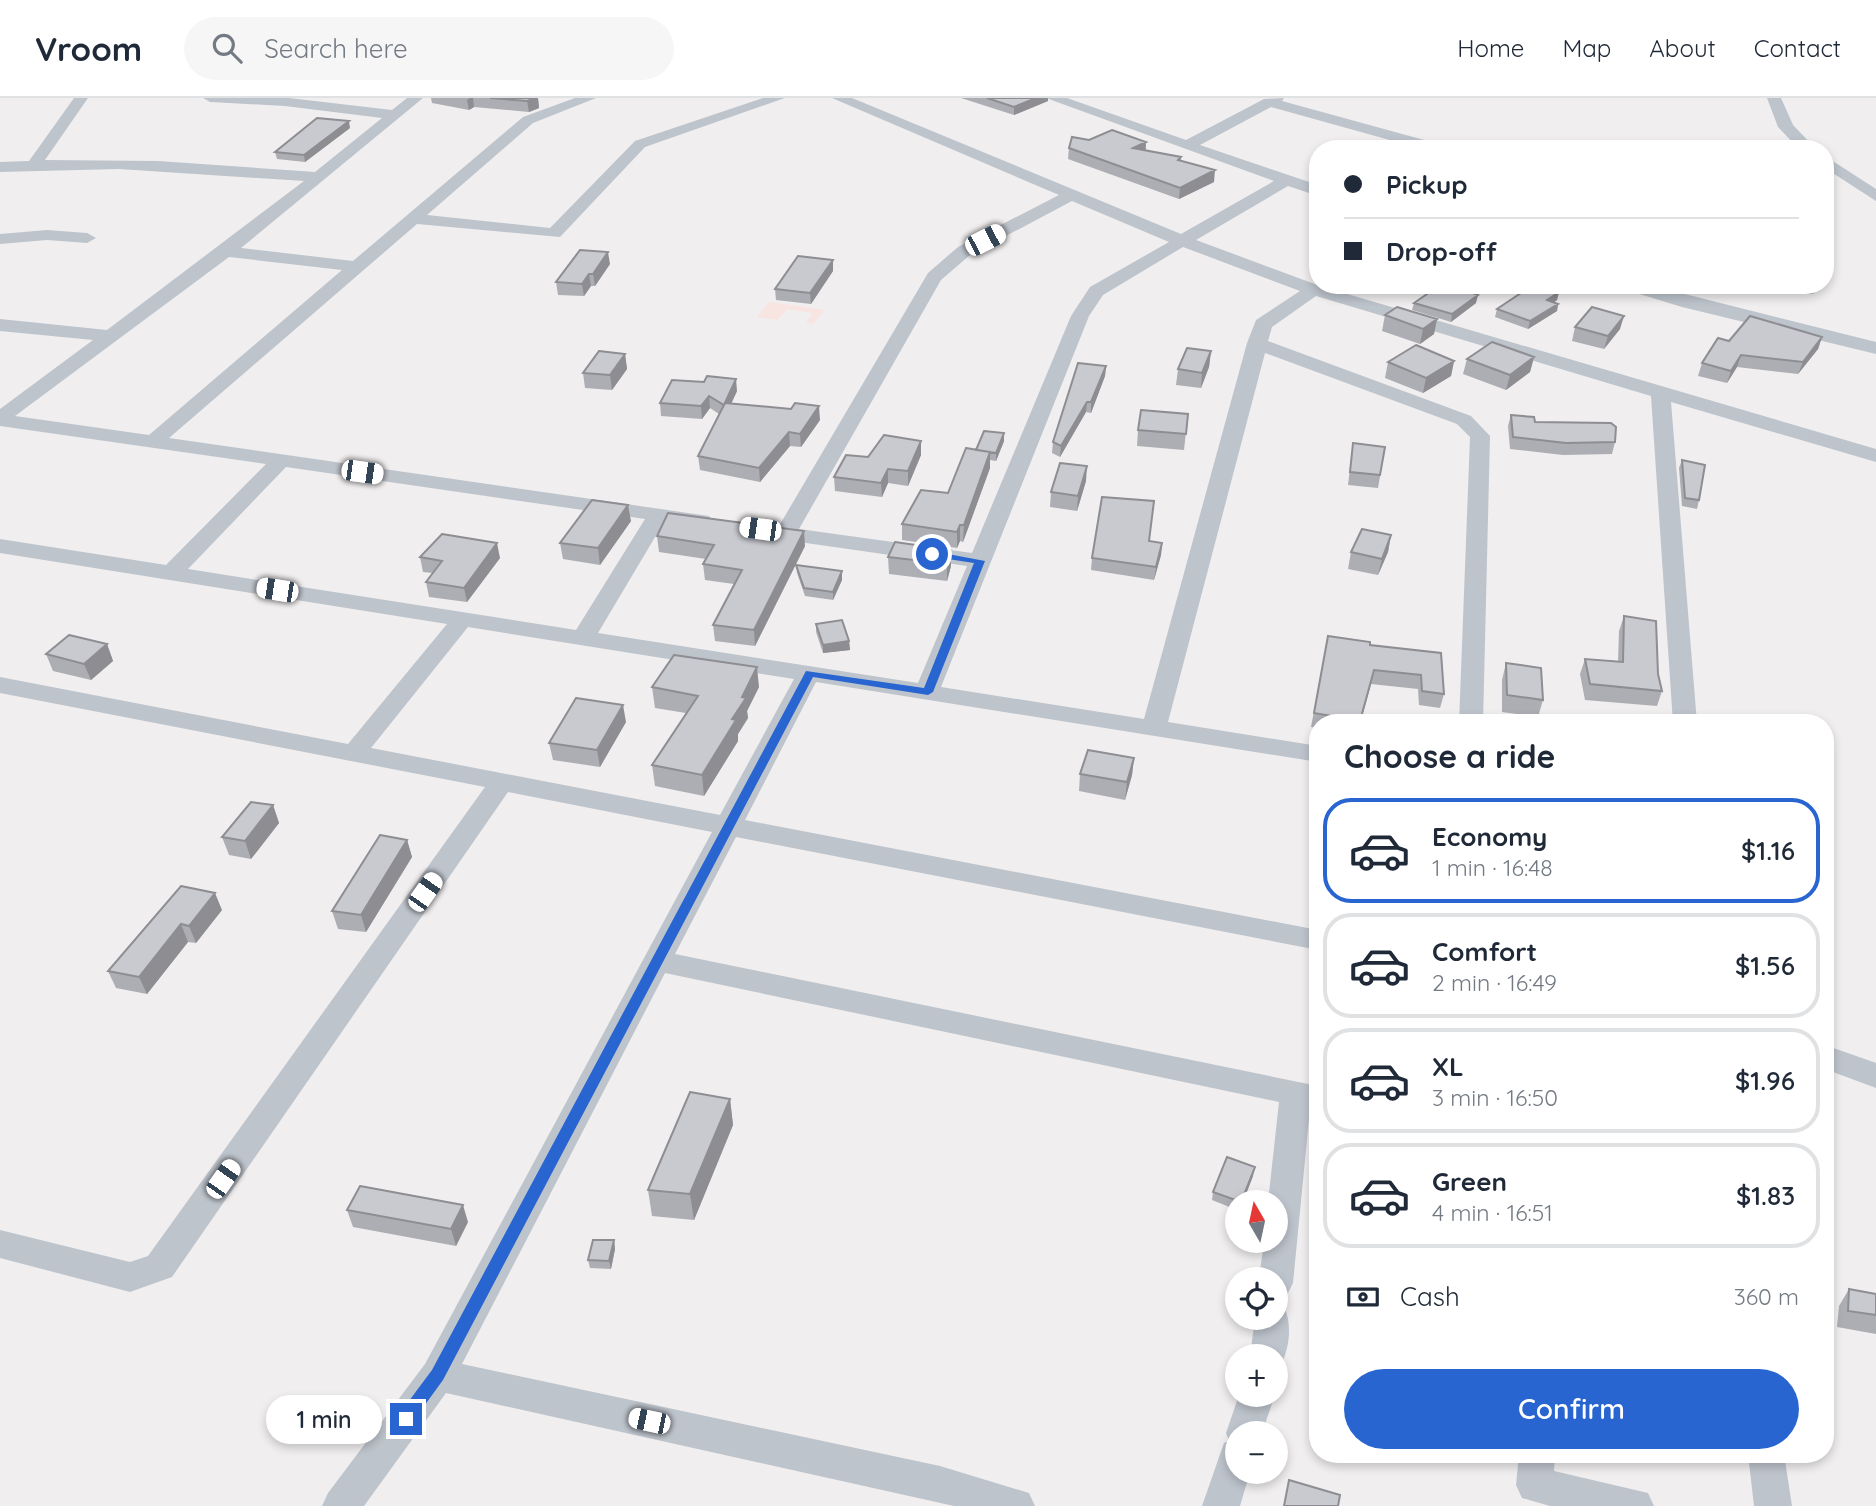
<!DOCTYPE html>
<html lang="en">
<head>
<meta charset="utf-8">
<style>
  :root { --surface:#fff; --page:#f6f6f7; --text:#1f2937; --muted:#747a83; --line:#e0e1e3; --accent:#2865d0 }
  body { margin:0; font-family:Quicksand,sans-serif; background:var(--page); color:var(--text); height:100vh; display:flex; flex-direction:column; font-size:26px; white-space:nowrap }
  * { box-sizing:border-box; margin:0 }
  p { font-size:23px; color:var(--muted) }
  .icon { flex:none; width:38px; height:38px; fill:none; stroke:currentColor; stroke-width:2; stroke-linecap:round; stroke-linejoin:round }
  .map { position:relative; flex:1; overflow:hidden }
  .side { position:absolute; left:1309px; top:616px; width:525px; height:749px; display:flex; flex-direction:column; background:var(--surface); border-radius:28px; box-shadow:0 4px 10px #0003 }
  .side>* { flex:none }
  .top-card { position:absolute; left:1309px; top:42px; width:525px; height:154px; border-radius:28px; box-shadow:0 4px 10px #0003; display:grid; align-content:center; height:154px; padding:0 35px; background:var(--surface) }
  .needle { width:46px; rotate:351deg }
  .tools { position:absolute; left:1225px; top:1092px; display:grid; gap:14px }
  .tools a { display:grid; place-items:center; width:63px; height:63px; border-radius:50%; background:var(--surface); box-shadow:0 4px 10px #0003; font-size:35px }
  .end { position:absolute; width:32px; height:32px; margin:-16px; border:9px solid #2865d0; background:#fff; box-shadow:0 0 0 4px #fff }
  .from { border-radius:50% }
  .bubble { position:absolute; height:49px; border-radius:24px; background:var(--surface); box-shadow:0 4px 10px #0003; font-size:23px; font-weight:600; line-height:49px; text-align:center }
  .car { position:absolute; width:21px; height:42px; margin:-21px -10px; border-radius:9px; box-shadow:0 0 5px 2px #0007; background:linear-gradient(#fff 24%,#345 0 40%,#fff 0 76%,#345 0 86%,#fff 0) }
  .top-card b { display:flex; align-items:center; gap:24px; height:66px; font-size:26px }
  .top-card b+b { border-top:2px solid var(--line) }
  .top-card i { width:18px; height:18px; background:var(--text) }
  ul { padding:0; list-style:none }
  li { display:flex; align-items:center; gap:21px; height:105px; margin:0 14px 10px; padding:0 21px; border:4px solid var(--line); border-radius:28px }
  li div { flex:1 }
  li b { display:block; font-size:26px }
  li em { font-style:normal; font-weight:600 }
  li.current { border-color:var(--accent) }
  li>.icon { width:63px; height:63px; stroke-width:1.5 }
  h2 { padding:0 35px; font-size:32px; line-height:84px }
  .pay { display:flex; align-items:center; gap:18px; height:77px; padding:0 35px; font-size:26px }
  .pay p { margin-inline-start:auto }
  .action { display:flex; gap:14px; margin-top:auto; padding:14px 35px }
  .action a { flex:1; height:80px; border-radius:42px; background:var(--accent); color:#fff; font-size:28px; font-weight:600; line-height:80px; text-align:center }
  header { display:flex; align-items:center; gap:42px; box-sizing:border-box; height:98px; padding:0 35px; background:var(--surface); border-bottom:2px solid var(--line) }
  header strong { font-size:33px }
  nav { display:flex; gap:38px; margin-inline-start:auto; font-size:24px }
  .search { width:490px; height:63px; background:var(--page); display:flex; align-items:center; gap:18px; box-sizing:border-box; padding:0 24px; border-radius:38px; color:var(--muted); font-size:26px }
  .map>svg:first-child { display:block }
  .medical { fill:#f8e4e0 }
  .lines { fill:none; stroke-linecap:round; stroke-linejoin:round }
  .minor { fill:#bec4cc; fill-rule:evenodd }
  .wall { fill:#adaeb3 }
  .shaded-wall { fill:#8d8d92 }
  .building { fill:#c9cad0; stroke:#8d8d92; stroke-width:2 }
  .route { fill:#2865d0 }
</style>
</head>
<body>
<header>
<strong>Vroom</strong>
<div class="search"><svg class="icon" aria-label="search" viewBox="0 0 24 24"><circle cx="10" cy="10" r="6"/><path d="M15 15l6 6"/></svg>Search here</div>
<nav><a>Home</a><a>Map</a><a>About</a><a>Contact</a></nav>
</header>
<div class="map">
<svg width="1876" height="1408" viewBox="0 0 1876 1408">
  <rect width="100%" height="100%" fill="#f0eeee"/>
  <path class="medical" d="M769,204L824,212L813,226L806,225L813,215L787,211L778,222L757,219Z"/>
  <g class="lines">
    <path class="minor" d="M74,0H88L45,62L158,63L315,74L382,20L285,8L210,4L203,0H289L392,12L407,0H423L241,150L353,163L523,19L575,0H596L533,25L427,117L550,130L635,43L763,0H785L645,49L560,139L417,126L169,340L709,418L712,423L701,429L664,424L598,535L918,585L967,468L771,440L760,433L763,428H779L928,175L958,149L1059,97L832,0H852L1181,136L1274,83L1046,0H1067L1186,42L1264,1L1284,0L1282,3L1446,48L1448,51H1422L1271,9L1200,47L1318,87V98L1288,88L1196,142L1320,188L1876,351V364L1671,304L1697,625H1673L1651,298L1316,198L1272,229L1268,243L1471,318L1490,338L1483,625H1459L1470,339L1457,326L1265,255L1168,624L1318,648V664L816,584L745,722L1318,832V852L736,739L675,856L1318,988V1012L1310,1011L1293,1185L1288,1195L1276,1200V1181H1259L1264,1143H1276V1104H1268L1279,1004L665,875L462,1266L940,1368L1029,1395L1035,1408H954L446,1295L364,1408H322L328,1395L425,1266L712,734L508,694L172,1179L130,1194L0,1160V1132L130,1164L148,1158L485,689L0,595V579L348,646L447,526L0,455V441L166,467L266,366L0,328V311L93,242L0,233V221L107,232L304,83L119,71L0,74V64L29,63ZM1072,103L1169,144L1090,189L1071,218L972,455L799,431L941,182L970,157ZM1183,149L1300,193L1256,222L1247,245L1144,621L941,589L1089,218L1103,197ZM229,159L342,172L149,337L15,318ZM286,369L645,421L576,532L188,471ZM468,529L794,581L720,717L371,650Z
      M1767,0H1781L1793,27L1816,51H1799L1778,29Z
      M1825,58L1876,91V103L1825,70Z
      M47,132L87,135L96,140L87,145L47,142L0,146V136Z
      M1620,187H1649L1876,244V256L1682,209L1623,191Z
      M1825,947L1876,965V990L1825,971Z
      M1276,1206L1284,1209C1293,1227 1289,1252 1280,1269L1276,1271V1258H1250L1255,1220H1276Z
      M1239,1297H1275L1262,1335H1237V1374H1250L1240,1408H1202L1224,1345L1229,1343L1226,1335Z
      M1519,1356H1555L1554,1373L1648,1395L1654,1408H1550L1522,1400L1516,1387Z
      M1748,1356H1784L1792,1408H1754Z"/>
  </g>
  <path class="wall" d="M431,0H538L539,10L529,14L474,9L469,12L432,5Z
    M961,0H1048V3L1014,17Z
    M350,30L305,64L277,61L275,54Z
    M1089,42L1146,44V53L1181,59V63L1214,84L1179,101L1068,61L1069,50Z
    M833,162V173L811,206L776,202L775,191Z
    M610,166L595,188H591L584,198L558,197L556,184Z
    M1789,187H1816V189L1813,196L1790,194Z
    M1559,194L1557,202L1554,204L1558,206L1557,213L1528,231L1495,219L1497,211Z
    M1414,205H1476L1451,224L1412,212Z
    M1385,217L1437,221L1434,236L1420,246L1382,233Z
    M1575,229L1620,231L1604,251L1572,243Z
    M1822,239L1818,251L1798,276L1737,269L1727,285L1698,278L1702,265L1729,243Z
    M1211,253L1209,269L1201,290L1176,287L1178,271Z
    M625,256L627,271L612,292L585,290L583,275Z
    M1534,259L1530,274L1506,292L1463,276L1467,261Z
    M1454,263L1451,278L1423,295L1385,280L1388,264Z
    M1106,268L1105,278L1091,315L1086,314L1060,359L1052,355L1053,344Z
    M737,293L731,306L820,322L801,349L790,348L760,384L700,372L698,358L719,316L710,310L702,321L661,318L660,305Z
    M1188,316L1184,352L1137,348L1138,332Z
    M1511,317L1535,324L1615,344L1612,356L1563,357L1510,351L1508,328Z
    M1004,335V343L996,363L990,362V370L963,444L960,443L957,450L902,442V426L948,395Z
    M1353,345L1385,349L1378,390L1348,387Z
    M921,357L908,388L888,385L882,399L835,393L834,379L868,359Z
    M1682,362L1699,402L1697,411L1682,408L1679,370Z
    M1086,383L1077,413L1050,409L1051,394Z
    M631,423L600,467L563,461L560,445Z
    M1391,437L1388,454L1378,477L1348,471L1351,454Z
    M657,438L805,448L755,548L715,543L713,527L734,486L705,482L703,466L706,461L659,454Z
    M1149,443L1162,445L1161,457L1154,482L1091,472L1092,460Z
    M951,452V468L947,483L889,476L888,459Z
    M420,459L500,460L467,504L429,499L426,484L433,475L423,474Z
    M796,467L842,473V482L833,502L805,498L797,475Z
    M1624,518L1658,576L1662,593L1657,608L1585,602L1580,576L1585,561L1618,564L1619,533Z
    M816,526L849,543L850,552L823,555L816,534Z
    M1328,538L1370,547L1441,555L1444,596L1440,610L1419,607L1418,591L1371,586L1360,625H1318V630L1311,629Z
    M107,546L113,563L91,582L53,573L46,556Z
    M1506,565L1543,602L1538,619L1502,614V582Z
    M652,589H759L747,613L748,620L738,636V643L704,698L655,688L652,667L686,615L655,610Z
    M626,624L600,669L553,662L549,645Z
    M1134,660L1132,677L1125,702L1079,693L1080,676Z
    M273,707L279,725L251,761L229,757L222,739Z
    M407,742L412,759L366,834L338,831L332,813Z
    M181,788L222,812L196,845L188,844L147,896L116,890L108,873Z
    M730,1001L733,1027L694,1122L652,1118L648,1092Z
    M1253,1078L1243,1104H1237V1112L1212,1102L1213,1094Z
    M347,1112L468,1124L456,1148L353,1129Z
    M614,1142L615,1151L611,1171L590,1170L588,1162Z
    M1849,1191L1876,1196V1236L1837,1229L1839,1208Z"/>
  <path class="shaded-wall" d="M470,0H473L474,9L469,12L467,2Z
    M538,0L539,10L529,14L527,3Z
    M1036,0H1048V3L1014,17V9Z
    M349,23L350,30L305,64L304,57Z
    M1146,44L1145,55L1133,50Z
    M1215,72L1214,84L1179,101L1180,90Z
    M608,154L610,166L595,188L593,176Z
    M833,162V173L811,206L810,195Z
    M589,176L591,188L584,198L582,186Z
    M1559,194L1557,202L1546,210L1547,202Z
    M1478,197L1476,205L1451,224L1452,216Z
    M1558,206L1557,213L1528,231L1530,223Z
    M1624,218L1620,231L1604,251L1608,238Z
    M1437,221L1434,236L1420,246L1423,231Z
    M1822,239L1818,251L1798,276L1803,264Z
    M1211,253L1209,269L1201,290L1202,275Z
    M625,256L627,271L612,292L610,277Z
    M1741,257L1737,269L1727,285L1731,273Z
    M1534,259L1530,274L1506,292L1510,277Z
    M1454,263L1451,278L1423,295L1426,280Z
    M1106,268L1105,278L1091,315V304Z
    M736,281L737,293L725,319L724,307Z
    M709,298L710,310L702,321L701,308Z
    M1087,304L1086,314L1060,359L1061,348Z
    M819,308L820,322L801,349L800,336Z
    M789,334L790,348L760,384L759,370Z
    M1004,335V343L996,363V355Z
    M921,343V357L908,388V373Z
    M990,354V370L963,444L964,427Z
    M1087,368L1086,383L1077,413L1078,398Z
    M888,371V385L882,399L881,385Z
    M628,407L631,423L600,467L598,450Z
    M960,427V443L957,450V434Z
    M804,433L805,448L755,548L754,532Z
    M1391,437L1388,454L1378,477L1382,461Z
    M497,445L500,460L467,504L464,490Z
    M1162,445L1161,457L1154,482L1156,469Z
    M951,452V468L947,483V466Z
    M842,473V482L833,502V494Z
    M849,543L850,552L823,555V547Z
    M107,546L113,563L91,582L84,566Z
    M757,569L759,589L747,613L748,620L738,636V643L704,698L702,677L732,621Z
    M1374,572L1371,586L1360,625H1359Z
    M623,607L626,624L600,669L597,652Z
    M1134,660L1132,677L1125,702L1127,684Z
    M273,707L279,725L251,761L245,743Z
    M407,742L412,759L366,834L361,817Z
    M215,795L222,812L196,845L189,828Z
    M181,826L188,844L147,896L139,879Z
    M730,1001L733,1027L694,1122L690,1096Z
    M1255,1069L1253,1078L1243,1104H1241Z
    M463,1107L468,1124L456,1148L451,1131Z
    M614,1142L615,1151L611,1171L609,1163Z"/>
  <path class="building" d="M490,0H536L527,3Z
    M987,0H1036L1014,9Z
    M317,20L349,23L304,57L275,54Z
    M1112,32L1146,44L1133,50L1181,59L1178,62L1215,72L1180,90L1069,50L1072,39L1089,42Z
    M580,152L608,154L593,176H589L582,186L556,184Z
    M798,158L833,162L810,195L775,191Z
    M1440,187H1451L1478,197L1452,216L1414,205Z
    M1533,187H1538L1559,194L1547,202L1558,206L1530,223L1497,211Z
    M1397,209L1437,221L1423,231L1385,217Z
    M1592,209L1624,218L1608,238L1575,229Z
    M1750,218L1822,239L1803,264L1741,257L1731,273L1702,265L1718,240L1729,243Z
    M1492,244L1534,259L1510,277L1467,261Z
    M1416,247L1454,263L1426,280L1388,264Z
    M1187,250L1211,253L1202,275L1178,271Z
    M599,253L625,256L610,277L583,275Z
    M1078,265L1106,268L1091,304H1087L1061,348L1053,344Z
    M707,278L736,281L724,307L709,298L701,308L660,305L672,282L704,284Z
    M725,305L791,311L795,305L819,308L800,336L789,334L759,370L698,358Z
    M1141,312L1188,316L1186,336L1138,332Z
    M1511,317L1534,319L1535,324L1611,325L1616,329L1615,344L1566,345L1513,339Z
    M984,333L1004,335L996,355L976,352Z
    M884,337L921,343L908,373L888,371L881,385L834,379L846,357L868,359Z
    M1353,345L1385,349L1380,377L1350,374Z
    M966,350L990,354L964,427H960L957,434L902,426L921,392L948,395Z
    M1682,362L1705,367L1699,402L1685,400Z
    M1060,365L1087,368L1078,398L1051,394Z
    M1102,399L1154,403L1149,443L1162,445L1156,469L1092,460Z
    M592,402L628,407L598,450L560,445Z
    M668,415L804,433L754,532L713,527L742,472L703,466L714,447L657,438Z
    M1362,431L1391,437L1382,461L1351,454Z
    M442,436L497,445L464,490L426,484L442,463L420,459Z
    M895,444L951,452L947,466L888,459Z
    M796,467L842,473L833,494L804,490Z
    M1624,518L1656,523L1658,576L1662,593L1590,586L1585,561L1623,564Z
    M842,522L849,543L823,547L816,526Z
    M69,537L107,546L84,566L46,556Z
    M1328,538L1370,544V547L1441,555L1444,596L1422,593L1421,577L1374,572L1360,623L1314,615Z
    M674,557L757,569L742,599L746,600L732,621L736,622L702,677L652,667L698,598L652,589Z
    M1506,565L1541,570L1543,602L1507,597Z
    M576,600L623,607L597,652L549,645Z
    M1088,652L1134,660L1127,684L1080,676Z
    M251,704L273,707L245,743L222,739Z
    M380,737L407,742L361,817L332,813Z
    M181,788L215,795L189,828L181,826L139,879L108,873Z
    M690,994L730,1001L690,1096L648,1092Z
    M1227,1059L1255,1069L1241,1104L1213,1094Z
    M360,1088L463,1107L451,1131L347,1112Z
    M593,1142H614L609,1163L588,1162Z
    M1849,1191L1876,1196V1217L1848,1213Z
    M1289,1382L1340,1397L1338,1408H1284Z"/>
  <path class="route" d="M932,453L985,463L933,594L928,597L813,579L443,1282L411,1326H400V1315L432,1272L806,573L924,590L974,465L928,458Z"/>
</svg>
<div class="tools">
<a><svg class="needle" viewBox="-14 -14 28 28"><path d="M0-13l5 13h-10z" fill="#e53935"/><path d="M0 13l5-13h-10z" fill="#747a83"/></svg></a>
<a><svg class="icon" aria-label="locate" viewBox="0 0 24 24"><circle cx="12" cy="12" r="6"/><path d="M12 2v4M12 18v4M2 12h4M18 12h4"/></svg></a>
<a>+</a>
<a>−</a>
</div>
<i class="end from" style="left:932px;top:456px"></i>
<i class="end" style="left:406px;top:1321px"></i>
<div class="bubble" style="left:266px;top:1297px;width:116px">1 min</div>
<i class="car" style="left:985px;top:142px;rotate:63deg"></i>
<i class="car" style="left:362px;top:374px;rotate:98deg"></i>
<i class="car" style="left:760px;top:431px;rotate:278deg"></i>
<i class="car" style="left:277px;top:492px;rotate:279deg"></i>
<i class="car" style="left:425px;top:794px;rotate:35deg"></i>
<i class="car" style="left:223px;top:1081px;rotate:35deg"></i>
<i class="car" style="left:649px;top:1323px;rotate:282deg"></i>
<div class="top-card">
<b><i class="from"></i>Pickup</b>
<b><i></i>Drop-off</b>
</div>
<section class="side">
<h2>Choose a ride</h2>
<ul>
<li class="current"><svg class="icon" aria-label="car" viewBox="0 0 24 24"><path d="M5 17H2v-5l4-1 3-4h7l3 4 3 1v5h-3M9 17h6M6 11h13"/><circle cx="7" cy="17" r="2"/><circle cx="17" cy="17" r="2"/></svg><div><b>Economy</b><p>1 min · 16:48</p></div><em>$1.16</em></li>
<li><svg class="icon" aria-label="car" viewBox="0 0 24 24"><path d="M5 17H2v-5l4-1 3-4h7l3 4 3 1v5h-3M9 17h6M6 11h13"/><circle cx="7" cy="17" r="2"/><circle cx="17" cy="17" r="2"/></svg><div><b>Comfort</b><p>2 min · 16:49</p></div><em>$1.56</em></li>
<li><svg class="icon" aria-label="car" viewBox="0 0 24 24"><path d="M5 17H2v-5l4-1 3-4h7l3 4 3 1v5h-3M9 17h6M6 11h13"/><circle cx="7" cy="17" r="2"/><circle cx="17" cy="17" r="2"/></svg><div><b>XL</b><p>3 min · 16:50</p></div><em>$1.96</em></li>
<li><svg class="icon" aria-label="car" viewBox="0 0 24 24"><path d="M5 17H2v-5l4-1 3-4h7l3 4 3 1v5h-3M9 17h6M6 11h13"/><circle cx="7" cy="17" r="2"/><circle cx="17" cy="17" r="2"/></svg><div><b>Green</b><p>4 min · 16:51</p></div><em>$1.83</em></li>
</ul>
<div class="pay"><svg class="icon" aria-label="cash" viewBox="0 0 24 24"><path d="M3 7h18v10H3z"/><circle cx="12" cy="12" r="2"/></svg>Cash<p>360 m</p></div>
<div class="action"><a>Confirm</a></div>
</section>
</div>
</body>
</html>
